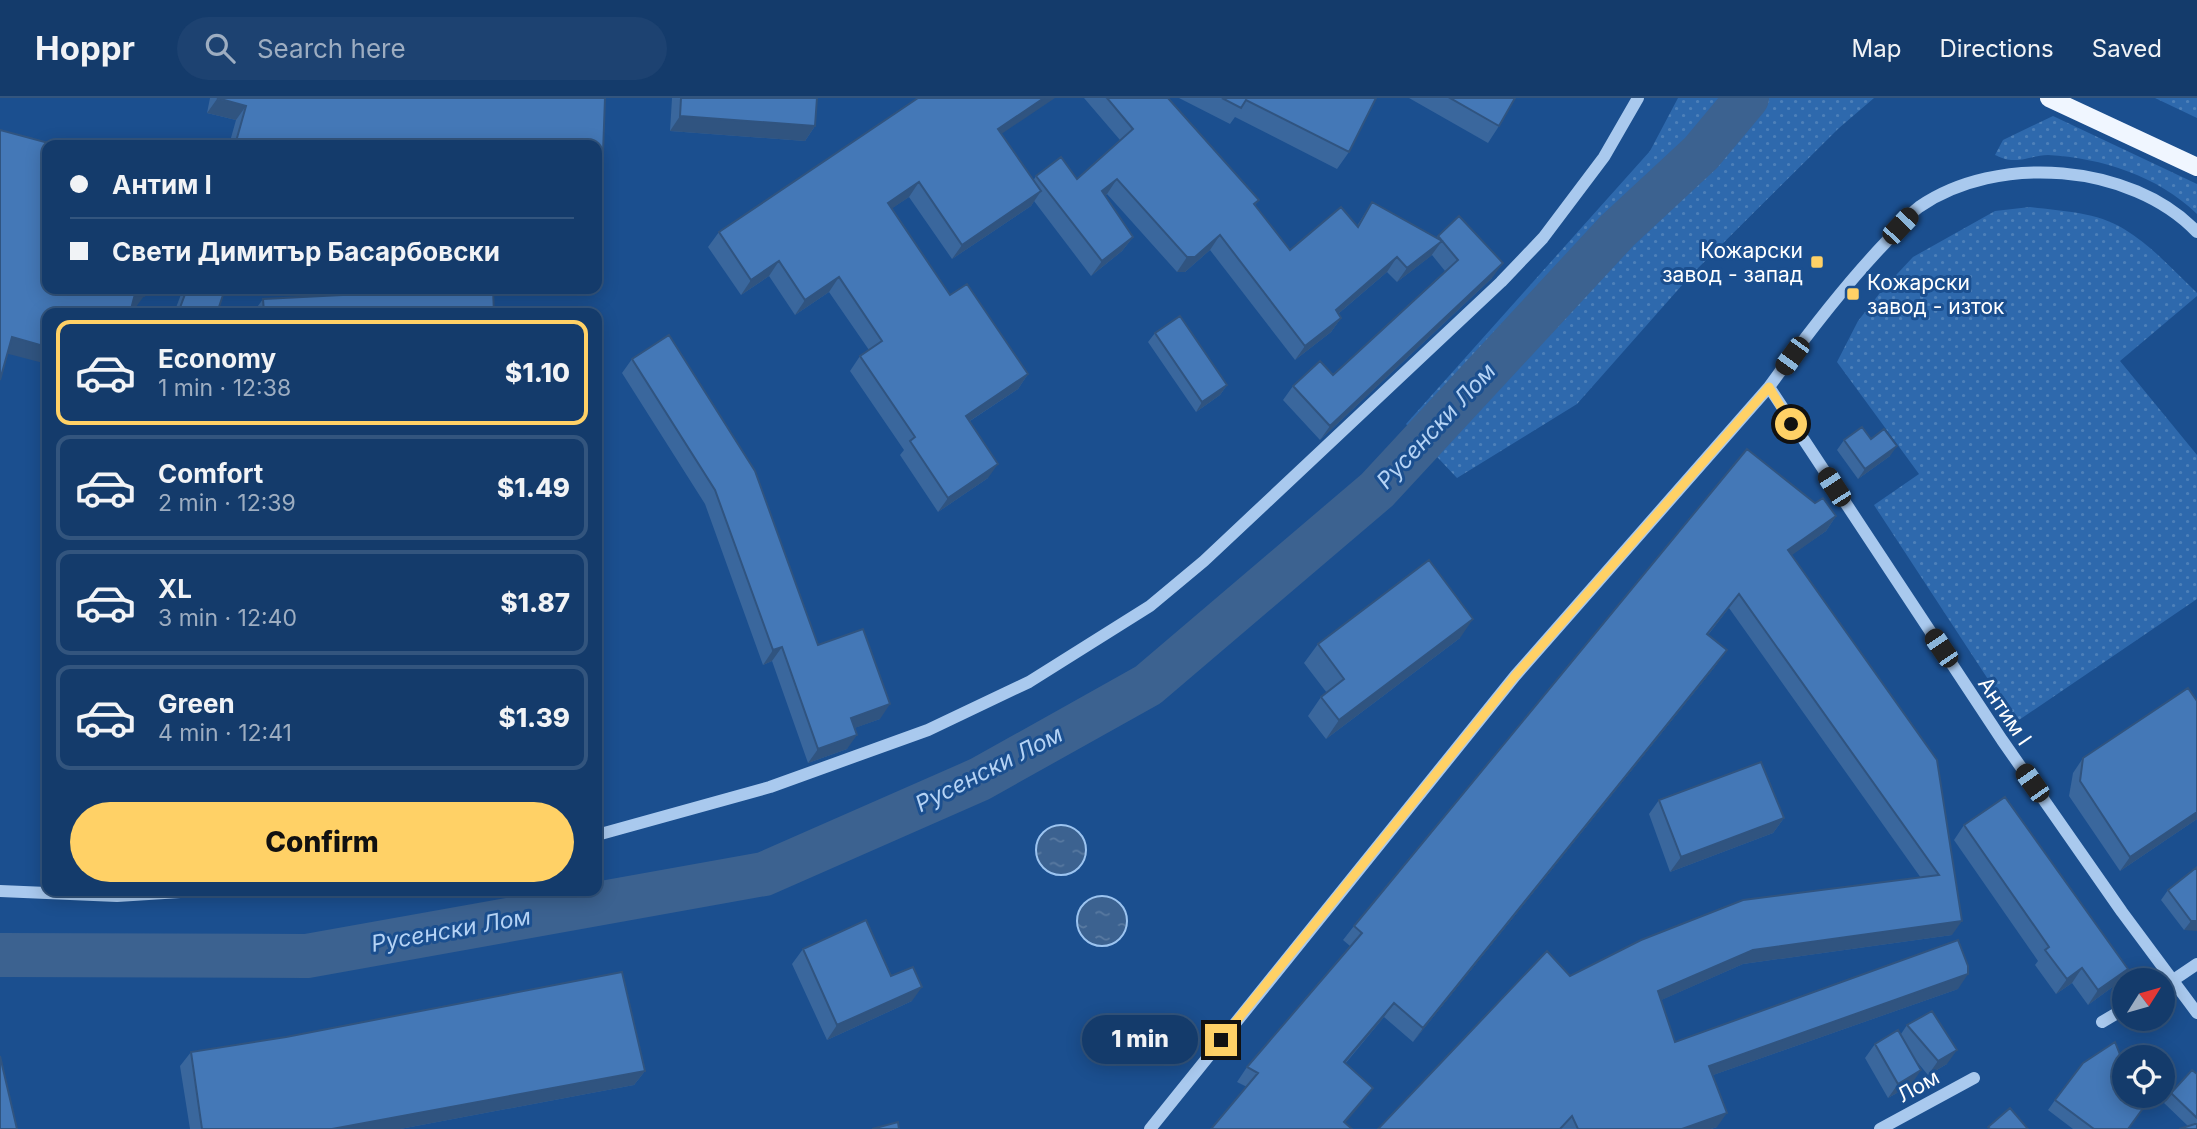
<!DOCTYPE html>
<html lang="en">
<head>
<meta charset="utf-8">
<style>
  :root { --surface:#143b6b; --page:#1d4271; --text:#f1f3f6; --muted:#9dadc1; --line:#33557e; --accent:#ffd166 }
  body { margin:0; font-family:Inter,sans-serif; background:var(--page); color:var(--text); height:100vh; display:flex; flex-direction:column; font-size:26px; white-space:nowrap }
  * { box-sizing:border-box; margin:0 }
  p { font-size:23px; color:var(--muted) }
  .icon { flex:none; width:38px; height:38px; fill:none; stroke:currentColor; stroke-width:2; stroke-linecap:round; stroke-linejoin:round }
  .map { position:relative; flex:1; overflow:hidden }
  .panel { position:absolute; left:42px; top:210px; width:560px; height:588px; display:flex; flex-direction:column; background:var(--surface); border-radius:14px; box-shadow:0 4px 18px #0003,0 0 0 2px var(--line) }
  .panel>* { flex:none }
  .banner { position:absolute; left:42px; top:42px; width:560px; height:154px; border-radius:14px; box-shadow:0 4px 18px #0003,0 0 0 2px var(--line); display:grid; align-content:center; height:154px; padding:0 28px; background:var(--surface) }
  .needle { width:46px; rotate:53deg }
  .fabs { position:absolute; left:2112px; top:870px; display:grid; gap:14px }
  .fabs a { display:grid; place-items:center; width:63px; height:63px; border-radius:50%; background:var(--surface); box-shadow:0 4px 18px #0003,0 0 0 2px var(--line); font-size:35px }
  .end { position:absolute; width:32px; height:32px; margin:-16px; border:9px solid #ffd166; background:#111; box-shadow:0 0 0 4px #111 }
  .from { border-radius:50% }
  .bubble { position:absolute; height:49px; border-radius:24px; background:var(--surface); box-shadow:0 4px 18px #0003,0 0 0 2px var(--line); font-size:23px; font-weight:800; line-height:49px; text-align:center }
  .car { position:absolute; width:21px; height:42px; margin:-21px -10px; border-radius:9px; box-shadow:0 0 5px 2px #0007; background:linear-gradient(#222 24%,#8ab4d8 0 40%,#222 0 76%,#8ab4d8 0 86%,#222 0) }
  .banner b { display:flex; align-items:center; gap:24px; height:66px; font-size:26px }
  .banner b+b { border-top:2px solid var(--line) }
  .banner i { width:18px; height:18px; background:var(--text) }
  ul { padding:12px 0 0; list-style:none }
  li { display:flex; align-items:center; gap:21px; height:105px; margin:0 14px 10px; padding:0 14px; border:4px solid var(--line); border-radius:14px }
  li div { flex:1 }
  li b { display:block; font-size:26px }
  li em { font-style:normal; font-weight:800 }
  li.current { border-color:var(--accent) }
  li>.icon { width:63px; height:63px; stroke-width:1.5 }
  .button { display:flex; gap:14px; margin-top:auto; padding:14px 28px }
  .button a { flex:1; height:80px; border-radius:42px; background:var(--accent); color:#111; font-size:28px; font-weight:800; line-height:80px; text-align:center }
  header { display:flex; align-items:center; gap:42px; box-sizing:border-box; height:98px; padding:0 35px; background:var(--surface); border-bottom:2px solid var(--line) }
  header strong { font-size:33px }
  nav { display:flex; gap:38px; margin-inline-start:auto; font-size:24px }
  .search { width:490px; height:63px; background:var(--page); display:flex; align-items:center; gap:18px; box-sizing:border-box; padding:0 24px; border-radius:38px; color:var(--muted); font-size:26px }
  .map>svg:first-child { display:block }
  .grass { fill:url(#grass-dots) }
  .water { fill:url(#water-ripples); stroke:#9cc4f0; stroke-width:2 }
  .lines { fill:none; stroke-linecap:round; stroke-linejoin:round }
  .river { stroke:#3c6290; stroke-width:44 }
  .minor { stroke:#a9c9ee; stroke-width:12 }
  .major { stroke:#f0f6ff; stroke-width:18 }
  .wall { fill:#3a679d }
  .shaded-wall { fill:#305480 }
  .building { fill:#4478b7; stroke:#305480; stroke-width:2 }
  .route { stroke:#ffd166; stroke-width:9 }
  .poi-dot { fill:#ffd166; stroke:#1b4f8f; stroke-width:2.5 }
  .labels { text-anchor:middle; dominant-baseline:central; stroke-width:6; stroke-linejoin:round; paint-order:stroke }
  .poi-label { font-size:21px; fill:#fff; stroke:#1b4f8f; text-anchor:end }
  .street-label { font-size:21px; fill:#fff; stroke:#1b4f8f }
  .water-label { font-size:23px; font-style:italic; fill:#b5d3f5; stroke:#1b4f8f }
</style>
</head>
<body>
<header>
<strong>Hoppr</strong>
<div class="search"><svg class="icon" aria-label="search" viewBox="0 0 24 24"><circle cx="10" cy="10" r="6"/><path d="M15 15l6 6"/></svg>Search here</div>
<nav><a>Map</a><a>Directions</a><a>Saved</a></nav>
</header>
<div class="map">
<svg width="2197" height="1031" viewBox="0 0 2197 1031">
  <defs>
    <pattern id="grass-dots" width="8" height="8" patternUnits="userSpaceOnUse" patternTransform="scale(1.75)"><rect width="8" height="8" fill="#2e69ad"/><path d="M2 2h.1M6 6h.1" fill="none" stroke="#4d80b9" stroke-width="1.8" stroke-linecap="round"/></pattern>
    <pattern id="water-ripples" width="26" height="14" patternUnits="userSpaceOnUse" patternTransform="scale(1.75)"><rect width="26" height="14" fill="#3c6290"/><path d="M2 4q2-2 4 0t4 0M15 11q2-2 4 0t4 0" fill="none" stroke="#597aa1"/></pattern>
  </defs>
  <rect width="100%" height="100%" fill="#1b4f8f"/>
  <path class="grass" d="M1678,0H1874L1839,30L1691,177L1577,306L1457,380L1406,326L1650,53Z
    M2155,0H2197V20Z
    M2053,18L2197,86V116C2158,78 2102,60 2048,57C2036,57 2023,63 2011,62C2006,62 2000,59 1995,57L2003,42Z
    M2030,109C2061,113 2097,114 2124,131C2151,147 2174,173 2197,195V198L2120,263L2197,357V501L2016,624L1874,407L1919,376L1837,264L1858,223L1883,191L1913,159L1995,113Z"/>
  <path class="water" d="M1036 752a25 25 0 1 1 50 0a25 25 0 1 1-50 0Z
    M1077 823a25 25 0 1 1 50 0a25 25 0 1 1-50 0Z"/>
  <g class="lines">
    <path class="river" d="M0,857L307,858L764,776L980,681L1148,587L1377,392L1617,133L1701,55L1747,0"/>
    <path class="minor" d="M1769,289L2002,642L2122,814L2197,915
      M597,737L770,689L928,632L1029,584L1150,508L1204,463L1501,184L1543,140L1604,59L1638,0
      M0,793L117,798L196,793
      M2163,889L2197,866
      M2102,924L2124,911
      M1150,1031L1515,578L1769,289C1805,239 1843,189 1886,144C1896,133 1907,118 1919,109C1997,55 2131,65 2197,134
      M1880,1031L1974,980"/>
    <path class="major" d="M2049,0L2197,69"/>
  </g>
  <path class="wall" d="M210,0H605L600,139L597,144V47H229L236,22L207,15Z
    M672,0H817L815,28L805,43L670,33Z
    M1084,0H1168L1259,102L1255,107L1290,152L1357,128L1372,104L1436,140L1438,138L1492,180L1320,342L1283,302L1293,288L1333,277L1445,173L1432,157L1397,184L1387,174L1338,216L1341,220L1331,234L1295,262L1210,152L1185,174H1177L1107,96L1105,98L1133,139L1122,153L1091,178L1034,103L1031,108L952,161L909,99L892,110L950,197L1028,276L1018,291L970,323L988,380L938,414L900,357L904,352L850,273L860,258L869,252L829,194L795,217L769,178L741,197L708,149L719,134L1001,36L1033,83L1036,78L1077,81L1120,42Z
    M1179,0H1376L1349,54L1337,71L1235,19L1230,26Z
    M1409,0H1515L1499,28L1488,45Z
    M183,191H214L217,215H174Z
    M263,201L494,215H253Z
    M1155,235L1227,287L1220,297L1196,314L1148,244Z
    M632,261L818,547L880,621L854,630L847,651L808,665L772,563L763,567L705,406L622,275Z
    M1844,342L1890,358L1858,381L1837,352Z
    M1815,405L1836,418L1826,433L1791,457L1937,662L1952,837L1743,866L1661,902L1675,944L1958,891L1713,977L1717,1029L1711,1031H1378L1570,878L1921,780L1729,510L1708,537L1717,566L1413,944L1384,919L1345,966L1363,1004L1247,989L1237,984L1247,969L1350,848L1343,842L1354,828Z
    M1460,540L1326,641L1308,618L1321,599L1327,595L1304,565L1318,546Z
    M2083,660L2197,721L2120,773L2069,698L2073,675Z
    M1659,702L1784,720L1773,735L1670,774L1649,716Z
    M1964,727L2128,871L2118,885L2088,907L2072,885L2056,896L2035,867L2038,863L1954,742Z
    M2197,770V832H2184L2161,802L2168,792Z
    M803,851L891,878L912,903L827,942L792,866Z
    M1907,927L1947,966L1928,977L1918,965L1911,987L1888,1000L1865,960L1875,946L1901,936Z
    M191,954L645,973L634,987L400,1031H190L180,968Z
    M2197,976V1031L2188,1028L2164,1005L2171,995Z
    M2055,1002L2128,1031H2073L2048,1012Z"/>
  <path class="shaded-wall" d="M1044,0H1055L988,45L998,31Z
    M217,1L246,8L236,22L207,15Z
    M680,18L815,28L805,43L670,33Z
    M1117,81L1107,96L1091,108L1102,93Z
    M919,84L909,99L878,120L888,105Z
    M1041,93L1031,108L952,161L962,147Z
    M1220,137L1210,152L1185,174H1177L1187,159Z
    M1133,139L1122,153L1091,178L1102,163Z
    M1442,143L1431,158L1397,184L1407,170Z
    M1397,159L1387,174L1325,227L1336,212Z
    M779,163L769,178L741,197L751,182Z
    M1503,165L1492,180L1320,342L1330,328Z
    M839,179L829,194L795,217L805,202Z
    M135,196L144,198L133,213L125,210Z
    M1341,220L1331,234L1295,262L1305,248Z
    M12,239L47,249V266L1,254Z
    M1028,276L1018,291L956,332L966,318Z
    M1227,287L1220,297L1196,314L1202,304Z
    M1897,348L1890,358L1858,381L1865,371Z
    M998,366L988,380L938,414L948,400Z
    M1836,418L1826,433L1778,467L1788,452Z
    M1739,496L1729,510L1697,550L1707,536Z
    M1473,521L1460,540L1326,641L1339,622Z
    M782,549L772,563L763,567L773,552Z
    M1727,552L1717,566L1413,944L1423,930Z
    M890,606L880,621L841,635L851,620Z
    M857,637L847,651L808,665L818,651Z
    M2197,714V721L2120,773L2130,759Z
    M1784,720L1773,735L1670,774L1681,759Z
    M1962,823L1952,837L1743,866L1648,908L1658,893L1753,852Z
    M2191,823H2197V833L2184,832Z
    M2082,870L2072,885L2056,896L2067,881Z
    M2128,871L2118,885L2088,907L2098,892Z
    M1968,876L1958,891L1699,982L1709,968Z
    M922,889L912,903L827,942L837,927Z
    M1394,905L1384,919L1333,979L1344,964Z
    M1957,952L1947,966L1928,977L1938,963Z
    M1921,972L1911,987L1888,1000L1898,986Z
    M645,973L634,987L400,1031H332Z
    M1373,990L1363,1004L1340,1031L1344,1024Z
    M1727,1015L1717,1029L1711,1031H1682Z"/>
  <path class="building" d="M217,0H605L600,139H597V47H235L246,8Z
    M681,0H817L815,28L680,18Z
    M918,0H1044L998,31L1041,93L962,147L919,84L888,105L950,197L967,186L1028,276L966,318L998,366L948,400L910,343L915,339L860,258L882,243L839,179L805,202L779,163L751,182L719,134Z
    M1107,0H1168L1259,102L1254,106L1290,152L1341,109L1358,129L1372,104L1442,143L1407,170L1397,159L1336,212L1341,220L1305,248L1220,137L1195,159H1187L1117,81L1102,93L1133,139L1102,163L1036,78L1061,59L1077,81L1133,31Z
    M1222,0H1376L1349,54L1246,2L1241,10Z
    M1450,0H1515L1499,28Z
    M0,32L56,47H47V191H146L144,198L135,196L130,215H47V249L12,239L0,282Z
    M1459,118L1503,165L1330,328L1293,288L1320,263L1333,277L1458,162L1438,138Z
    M187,191H214L224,194L217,215H178Z
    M462,191H493L494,215H264L263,201Z
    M1180,218L1227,287L1202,304L1155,235Z
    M669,237L755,373L818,547L863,531L890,606L851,620L857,637L818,651L782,549L773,552L715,392L632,261Z
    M1862,329L1871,341L1884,331L1897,348L1865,371L1844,342Z
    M1747,351L1815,405L1823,400L1836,418L1788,452L1937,662L1962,823L1753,852L1658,893L1675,944L1958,842L1968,868V876L1709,968L1727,1015L1682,1031H1578L1572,1018L1560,1031H1378L1547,853L1570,878L1641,842L1743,802L1939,777L1739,496L1707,536L1727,552L1423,930L1394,905L1344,964L1373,990L1344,1024L1352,1031H1211L1258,975L1247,969L1362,835L1354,828Z
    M1429,462L1473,521L1339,622L1321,599L1344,581L1318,546Z
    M2188,590L2197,603V714L2130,759L2080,683L2083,660Z
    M1761,664L1784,720L1681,759L1659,702Z
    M2005,699L2128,871L2098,892L2082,870L2067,881L2045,852L2049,849L1964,727Z
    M2197,769V823H2191L2168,792Z
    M866,822L891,878L913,869L922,889L837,927L803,851Z
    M622,874L645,973L332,1031H202L191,954L286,939Z
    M1932,913L1957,952L1938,963L1907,927Z
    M1898,932L1921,972L1898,986L1875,946Z
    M2115,944L2121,959L2124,962V998H2152L2128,1031H2094L2055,1002L2083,965Z
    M0,958L17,1031H0Z
    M2192,972L2197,976V1020L2171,995Z
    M2010,1010L2028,1031H1990L1988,1029Z
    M898,1024L899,1031H872Z
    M2195,1026H2197V1031H2179Z"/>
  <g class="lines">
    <path class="route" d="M1221,942L1515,578L1769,289L1791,326"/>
  </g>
  <g class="poi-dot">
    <rect x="1810" y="157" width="14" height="14" rx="3.5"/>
    <rect x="1846" y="189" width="14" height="14" rx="3.5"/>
  </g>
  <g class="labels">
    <g class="poi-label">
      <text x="1803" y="152">Кожарски<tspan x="1803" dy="24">завод - запад</tspan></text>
      <text x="1867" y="184" text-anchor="start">Кожарски<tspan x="1867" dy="24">завод - изток</tspan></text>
    </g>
    <g class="street-label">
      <text transform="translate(2005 613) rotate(56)">Антим I</text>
      <text transform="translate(1918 988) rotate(-29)">Лом</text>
    </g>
    <g class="water-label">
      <text transform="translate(1436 328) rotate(-47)">Русенски Лом</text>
      <text transform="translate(989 671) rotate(-27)">Русенски Лом</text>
      <text transform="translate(451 832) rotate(-10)">Русенски Лом</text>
    </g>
  </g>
</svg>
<div class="fabs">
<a><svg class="needle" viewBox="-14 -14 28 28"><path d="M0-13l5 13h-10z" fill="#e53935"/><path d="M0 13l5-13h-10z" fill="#9dadc1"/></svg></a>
<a><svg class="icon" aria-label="locate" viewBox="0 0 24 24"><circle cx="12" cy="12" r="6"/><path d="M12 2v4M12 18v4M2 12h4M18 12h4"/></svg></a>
</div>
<i class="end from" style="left:1791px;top:326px"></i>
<i class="end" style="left:1221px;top:942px"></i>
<div class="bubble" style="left:1082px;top:917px;width:116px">1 min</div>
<i class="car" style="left:1900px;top:128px;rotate:43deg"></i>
<i class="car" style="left:1792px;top:258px;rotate:216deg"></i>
<i class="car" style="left:1834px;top:389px;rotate:327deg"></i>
<i class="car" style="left:1941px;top:550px;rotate:326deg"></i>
<i class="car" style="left:2032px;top:685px;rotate:325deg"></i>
<div class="banner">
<b><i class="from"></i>Антим I</b>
<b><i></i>Свети Димитър Басарбовски</b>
</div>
<section class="panel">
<ul>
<li class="current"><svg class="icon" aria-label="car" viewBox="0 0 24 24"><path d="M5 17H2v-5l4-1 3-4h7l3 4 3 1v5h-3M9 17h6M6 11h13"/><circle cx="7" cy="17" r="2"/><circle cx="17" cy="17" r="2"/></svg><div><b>Economy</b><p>1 min · 12:38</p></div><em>$1.10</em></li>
<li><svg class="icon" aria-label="car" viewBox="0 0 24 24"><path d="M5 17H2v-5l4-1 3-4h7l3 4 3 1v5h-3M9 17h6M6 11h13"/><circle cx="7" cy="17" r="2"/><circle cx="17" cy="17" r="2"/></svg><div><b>Comfort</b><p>2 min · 12:39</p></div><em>$1.49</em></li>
<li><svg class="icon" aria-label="car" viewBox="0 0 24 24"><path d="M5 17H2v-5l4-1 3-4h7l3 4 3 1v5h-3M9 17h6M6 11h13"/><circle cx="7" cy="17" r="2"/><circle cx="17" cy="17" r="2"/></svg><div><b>XL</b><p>3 min · 12:40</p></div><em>$1.87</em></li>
<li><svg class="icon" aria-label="car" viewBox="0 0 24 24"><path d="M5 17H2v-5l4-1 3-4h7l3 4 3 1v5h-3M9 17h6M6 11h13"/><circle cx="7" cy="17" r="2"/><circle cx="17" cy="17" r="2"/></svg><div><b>Green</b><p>4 min · 12:41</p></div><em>$1.39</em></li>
</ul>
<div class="button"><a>Confirm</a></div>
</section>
</div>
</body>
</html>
